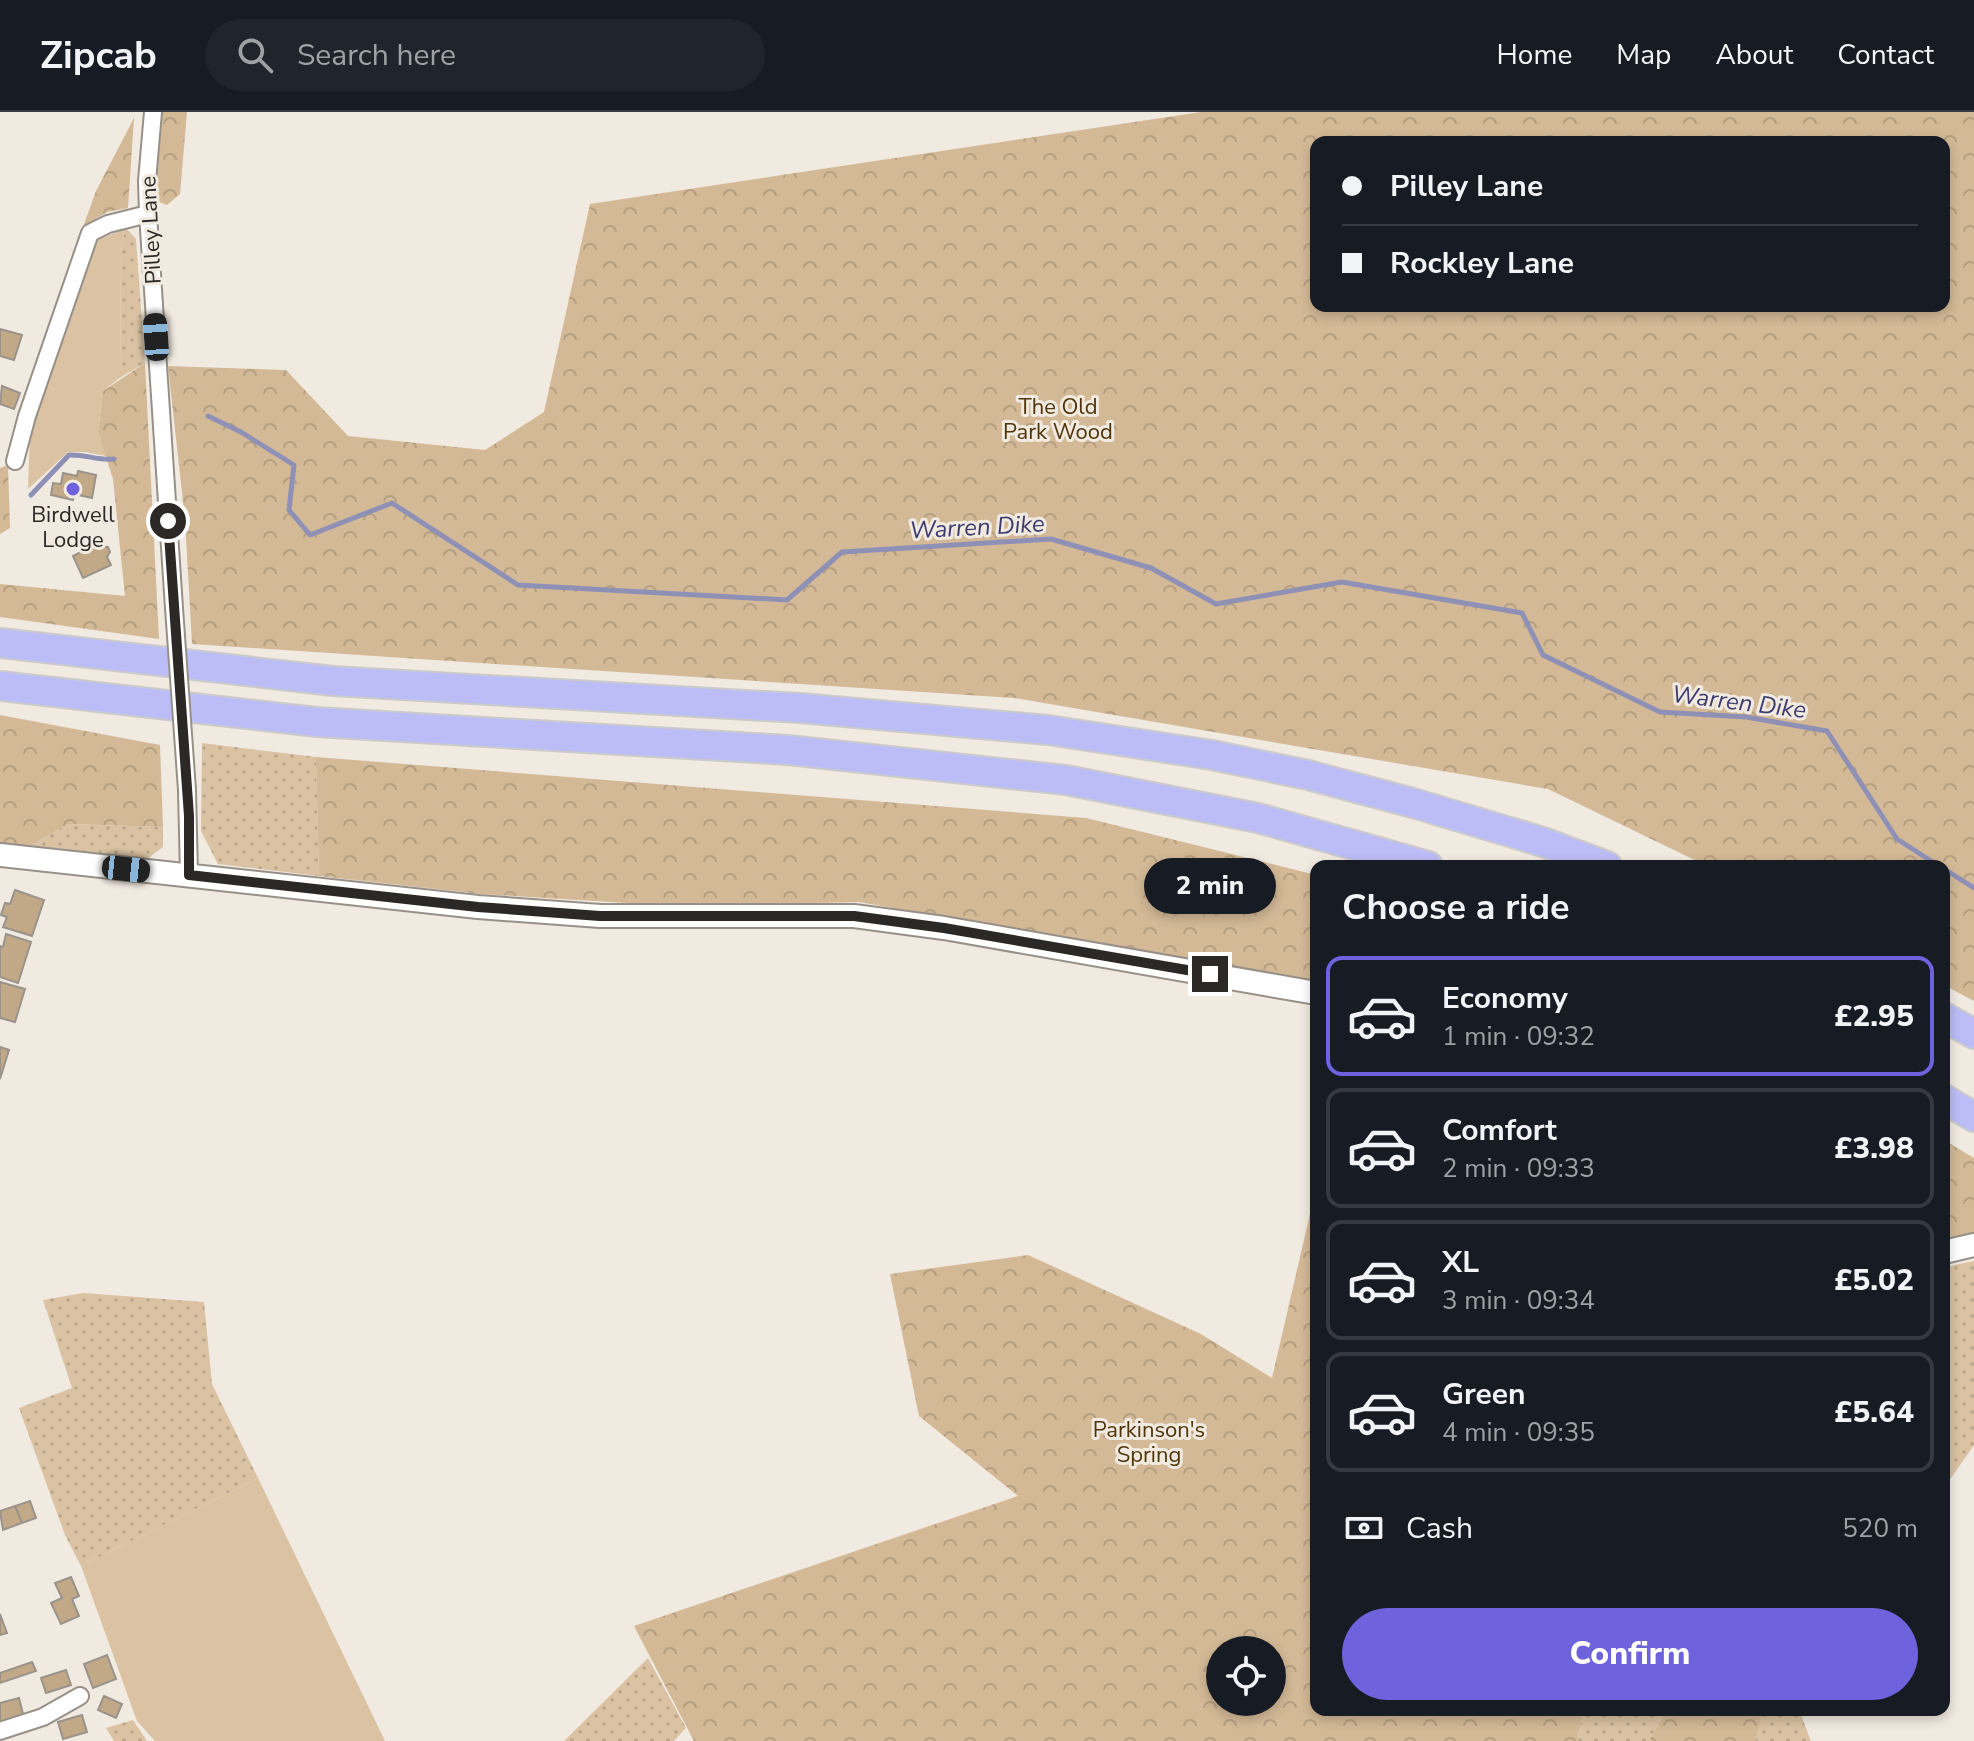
<!DOCTYPE html>
<html lang="en">
<head>
<meta charset="utf-8">
<style>
  :root { --surface:#171b24; --page:#20242c; --text:#f1f3f6; --muted:#9ea1a6; --line:#363941; --accent:#6f63dd }
  body { margin:0; font-family:"Nunito Sans",sans-serif; background:var(--page); color:var(--text); height:100vh; display:flex; flex-direction:column; font-size:30px; white-space:nowrap }
  * { box-sizing:border-box; margin:0 }
  p { font-size:26px; color:var(--muted) }
  .icon { flex:none; width:44px; height:44px; fill:none; stroke:currentColor; stroke-width:2; stroke-linecap:round; stroke-linejoin:round }
  .map { position:relative; flex:1; overflow:hidden }
  .details { position:absolute; left:1310px; top:748px; width:640px; height:856px; display:flex; flex-direction:column; background:var(--surface); border-radius:16px; box-shadow:0 4px 12px #0003 }
  .details>* { flex:none }
  .hud { position:absolute; left:1310px; top:24px; width:640px; height:176px; border-radius:16px; box-shadow:0 4px 12px #0003; display:grid; align-content:center; height:176px; padding:0 32px; background:var(--surface) }
  .buttons { position:absolute; left:1206px; top:1524px; display:grid; gap:16px }
  .buttons a { display:grid; place-items:center; width:80px; height:80px; border-radius:50%; background:var(--surface); box-shadow:0 4px 12px #0003; font-size:40px }
  .end { position:absolute; width:36px; height:36px; margin:-18px; border:10px solid #2b2825; background:#fff; box-shadow:0 0 0 4px #fff }
  .from { border-radius:50% }
  .bubble { position:absolute; height:56px; border-radius:28px; background:var(--surface); box-shadow:0 4px 12px #0003; font-size:26px; font-weight:800; line-height:56px; text-align:center }
  .car { position:absolute; width:24px; height:48px; margin:-24px -12px; border-radius:10px; box-shadow:0 0 6px 2px #0007; background:linear-gradient(#222 24%,#8ab4d8 0 40%,#222 0 76%,#8ab4d8 0 86%,#222 0) }
  .hud b { display:flex; align-items:center; gap:28px; height:76px; font-size:30px }
  .hud b+b { border-top:2px solid var(--line) }
  .hud i { width:20px; height:20px; background:var(--text) }
  ul { padding:0; list-style:none }
  li { display:flex; align-items:center; gap:24px; height:120px; margin:0 16px 12px; padding:0 16px; border:4px solid var(--line); border-radius:16px }
  li div { flex:1 }
  li b { display:block; font-size:30px }
  li em { font-style:normal; font-weight:800 }
  li.active { border-color:var(--accent) }
  li>.icon { width:72px; height:72px; stroke-width:1.5 }
  h2 { padding:0 32px; font-size:36px; line-height:96px }
  .pay { display:flex; align-items:center; gap:20px; height:88px; padding:0 32px; font-size:30px }
  .pay p { margin-inline-start:auto }
  .cta { display:flex; gap:16px; margin-top:auto; padding:16px 32px }
  .cta a { flex:1; height:92px; border-radius:48px; background:var(--accent); color:#fff; font-size:32px; font-weight:800; line-height:92px; text-align:center }
  header { display:flex; align-items:center; gap:48px; box-sizing:border-box; height:112px; padding:0 40px; background:var(--surface); border-bottom:2px solid var(--line) }
  header strong { font-size:38px }
  nav { display:flex; gap:44px; margin-inline-start:auto; font-size:28px }
  .search { width:560px; height:72px; background:var(--page); display:flex; align-items:center; gap:20px; box-sizing:border-box; padding:0 28px; border-radius:44px; color:var(--muted); font-size:30px }
  .map>svg:first-child { display:block }
  .grass { fill:url(#grass-dots) }
  .forest { fill:url(#forest-crowns); fill-rule:evenodd }
  .green { fill:#dac2a3 }
  .lines { fill:none; stroke-linecap:round; stroke-linejoin:round }
  .stream { stroke:#8f90b6; stroke-width:5 }
  .building { fill:#c1a886; stroke:#9a938b; stroke-width:2 }
  .street-casing { stroke:#979088; stroke-width:20 }
  .secondary-casing { stroke:#979088; stroke-width:26 }
  .highway-casing { stroke:#cccbcb; stroke-width:32 }
  .street { stroke:#fff; stroke-width:16 }
  .secondary { stroke:#fff; stroke-width:22 }
  .highway { stroke:#bcbcf7; stroke-width:28 }
  .street-bridge-casing { stroke:#979088; stroke-width:20; stroke-linecap:butt }
  .street-bridge { stroke:#fff; stroke-width:16 }
  .route { stroke:#2b2825; stroke-width:10 }
  .poi-dot { fill:#6f63dd; stroke:#f1eae1; stroke-width:3 }
  .labels { text-anchor:middle; dominant-baseline:central; stroke-width:6; stroke-linejoin:round; paint-order:stroke }
  .street-label { font-size:22px; fill:#2b2825; stroke:#f1eae1 }
  .park-label { font-size:22px; fill:#503509; stroke:#f1eae1 }
  .poi-label { font-size:22px; fill:#2b2825; stroke:#f1eae1 }
  .water-label { font-size:24px; font-style:italic; fill:#3e3c6f; stroke:#f1eae1 }
</style>
</head>
<body>
<header>
<strong>Zipcab</strong>
<div class="search"><svg class="icon" aria-label="search" viewBox="0 0 24 24"><circle cx="10" cy="10" r="6"/><path d="M15 15l6 6"/></svg>Search here</div>
<nav><a>Home</a><a>Map</a><a>About</a><a>Contact</a></nav>
</header>
<div class="map">
<svg width="1974" height="1629" viewBox="0 0 1974 1629">
  <defs>
    <pattern id="grass-dots" width="8" height="8" patternUnits="userSpaceOnUse" patternTransform="scale(2)"><rect width="8" height="8" fill="#dac2a3"/><path d="M2 2h.1M6 6h.1" fill="none" stroke="#bba78c" stroke-width="1.8" stroke-linecap="round"/></pattern>
    <pattern id="forest-crowns" width="20" height="18" patternUnits="userSpaceOnUse" patternTransform="scale(2)"><rect width="20" height="18" fill="#d3b996"/><path d="M2 6a3 3 0 1 1 6 0M12 15a3 3 0 1 1 6 0" fill="none" stroke="#b59f81"/></pattern>
  </defs>
  <rect width="100%" height="100%" fill="#f1eae1"/>
  <path class="grass" d="M126,116L136,127L145,251L121,265L120,139Z
    M202,631L316,645L319,764L218,752L201,719Z
    M68,712L163,715V735L147,747L27,736Z
    M1974,1149V1333L1944,1376V1155Z
    M83,1181L204,1190L212,1272L258,1366L81,1454L65,1423L19,1296L72,1276L43,1188Z
    M648,1546L686,1616L674,1629H564Z
    M1584,1598H1666L1649,1629H1577Z
    M1765,1598H1799L1811,1629H1755Z
    M133,1608L147,1629H114L106,1616Z"/>
  <path class="forest" d="M162,0H187L180,82L167,93L159,90L156,58Z
    M1201,0H1974V889L1944,873V754H1707L1548,677L1014,586L192,532L185,408L168,254L286,258L348,324L485,338L544,300L590,92ZM1316,30H1944V194H1316Z
    M134,6L128,96L107,100L83,115L96,79Z
    M145,251L159,527L0,505V472L125,484L113,367L98,320L103,279Z
    M8,353L10,416L0,422V356Z
    M0,603L160,633L163,715L68,712L27,736L0,732Z
    M316,645L1086,706L1316,763V871L859,790L677,794L481,782L319,764Z
    M1944,1028L1974,1046V1122L1944,1129Z
    M1316,1076V1598H1584L1577,1629H694L634,1514L1018,1384L919,1304L890,1162L1028,1143L1201,1222L1272,1266ZM1220,1538H1272V1590H1220Z
    M1666,1598H1765L1755,1629H1649Z"/>
  <path class="green" d="M126,116L120,139L121,265L103,279L98,320L106,344L85,340H68L28,377L30,319L68,206L98,128Z
    M258,1366L385,1629H155L137,1609L81,1454Z"/>
  <g class="lines">
    <path class="stream" d="M208,304L241,320L294,353L289,398L310,423L392,391L518,473L787,488L842,440L1051,427L1151,456L1216,492L1342,470L1522,501L1543,543L1660,600L1746,605L1827,619L1897,727L1939,754
      M31,383L69,343C85,342 98,349 114,347
      M1944,757L1974,776"/>
  </g>
  <path class="building" d="M0,217L22,223L14,248L0,244Z
    M2,274L20,281L14,297L0,292Z
    M78,359L96,363L92,386L74,382L73,388L51,383L53,371L61,372L63,361L77,364Z
    M98,424L103,434L108,435L110,440L107,445L111,453L83,466L73,444L93,434L90,428Z
    M15,778L44,788L32,824L3,815L7,805L1,803L5,791L10,792Z
    M6,822L31,830L18,871L0,865V834L3,835Z
    M0,870L25,877L15,910L0,906Z
    M0,935L9,938L0,967Z
    M30,1389L36,1406L22,1411L15,1394Z
    M15,1394L22,1411L3,1418L0,1399Z
    M71,1465L79,1484L72,1487L79,1504L61,1512L51,1491L62,1486L55,1471Z
    M0,1502L7,1521L0,1523Z
    M107,1543L116,1567L93,1576L84,1552Z
    M32,1550L36,1559L0,1571V1561Z
    M66,1558L71,1573L46,1581L41,1566Z
    M104,1584L122,1592L116,1606L98,1598Z
    M19,1586L24,1606L0,1612V1591Z
    M82,1603L87,1620L63,1627L58,1610Z"/>
  <g class="lines">
    <defs>
      <path id="street" d="M153,0L147,69L148,102L174,496
        M15,349L27,304L90,121L108,112L148,102
        M187,678L189,763
        M0,1619L43,1605L80,1584"/>
      <path id="secondary" d="M0,743L478,795L600,804H854L944,816L1316,881
        M1944,1140L1974,1133"/>
      <path id="highway" d="M0,531L333,569L800,596L1048,618L1212,643L1308,663L1413,691L1543,730L1607,754
        M0,574L317,610L788,638L1066,668L1258,706L1428,754
        M1944,905L1974,922
        M1944,987L1974,1005"/>
    </defs>
    <use href="#street" class="street-casing"/>
    <use href="#secondary" class="secondary-casing"/>
    <use href="#highway" class="highway-casing"/>
    <use href="#street" class="street"/>
    <use href="#secondary" class="secondary"/>
    <use href="#highway" class="highway"/>
    <defs>
      <path id="street-bridge" d="M174,496L187,678"/>
    </defs>
    <use href="#street-bridge" class="street-bridge-casing"/>
    <use href="#street-bridge" class="street-bridge"/>
  </g>
  <g class="lines">
    <path class="route" d="M168,409L189,704V763L478,795L600,804H854L944,816L1210,862"/>
  </g>
  <circle class="poi-dot" cx="73" cy="377" r="8"/>
  <g class="labels">
    <g class="street-label">
      <text transform="translate(151 118) rotate(-93)">Pilley Lane</text>
    </g>
    <g class="park-label">
      <text x="1058" y="295">The Old<tspan x="1058" dy="25">Park Wood</tspan></text>
      <text x="1149" y="1318">Parkinson's<tspan x="1149" dy="25">Spring</tspan></text>
    </g>
    <g class="poi-label">
      <text x="73" y="403">Birdwell<tspan x="73" dy="25">Lodge</tspan></text>
    </g>
    <g class="water-label">
      <text transform="translate(977 415) rotate(-3)">Warren Dike</text>
      <text transform="translate(1739 590) rotate(7)">Warren Dike</text>
    </g>
  </g>
</svg>
<div class="buttons">
<a><svg class="icon" aria-label="locate" viewBox="0 0 24 24"><circle cx="12" cy="12" r="6"/><path d="M12 2v4M12 18v4M2 12h4M18 12h4"/></svg></a>
</div>
<i class="end from" style="left:168px;top:409px"></i>
<i class="end" style="left:1210px;top:862px"></i>
<div class="bubble" style="left:1144px;top:746px;width:132px">2 min</div>
<i class="car" style="left:156px;top:225px;rotate:356deg"></i>
<i class="car" style="left:126px;top:757px;rotate:96deg"></i>
<div class="hud">
<b><i class="from"></i>Pilley Lane</b>
<b><i></i>Rockley Lane</b>
</div>
<section class="details">
<h2>Choose a ride</h2>
<ul>
<li class="active"><svg class="icon" aria-label="car" viewBox="0 0 24 24"><path d="M5 17H2v-5l4-1 3-4h7l3 4 3 1v5h-3M9 17h6M6 11h13"/><circle cx="7" cy="17" r="2"/><circle cx="17" cy="17" r="2"/></svg><div><b>Economy</b><p>1 min · 09:32</p></div><em>£2.95</em></li>
<li><svg class="icon" aria-label="car" viewBox="0 0 24 24"><path d="M5 17H2v-5l4-1 3-4h7l3 4 3 1v5h-3M9 17h6M6 11h13"/><circle cx="7" cy="17" r="2"/><circle cx="17" cy="17" r="2"/></svg><div><b>Comfort</b><p>2 min · 09:33</p></div><em>£3.98</em></li>
<li><svg class="icon" aria-label="car" viewBox="0 0 24 24"><path d="M5 17H2v-5l4-1 3-4h7l3 4 3 1v5h-3M9 17h6M6 11h13"/><circle cx="7" cy="17" r="2"/><circle cx="17" cy="17" r="2"/></svg><div><b>XL</b><p>3 min · 09:34</p></div><em>£5.02</em></li>
<li><svg class="icon" aria-label="car" viewBox="0 0 24 24"><path d="M5 17H2v-5l4-1 3-4h7l3 4 3 1v5h-3M9 17h6M6 11h13"/><circle cx="7" cy="17" r="2"/><circle cx="17" cy="17" r="2"/></svg><div><b>Green</b><p>4 min · 09:35</p></div><em>£5.64</em></li>
</ul>
<div class="pay"><svg class="icon" aria-label="cash" viewBox="0 0 24 24"><path d="M3 7h18v10H3z"/><circle cx="12" cy="12" r="2"/></svg>Cash<p>520 m</p></div>
<div class="cta"><a>Confirm</a></div>
</section>
</div>
</body>
</html>
